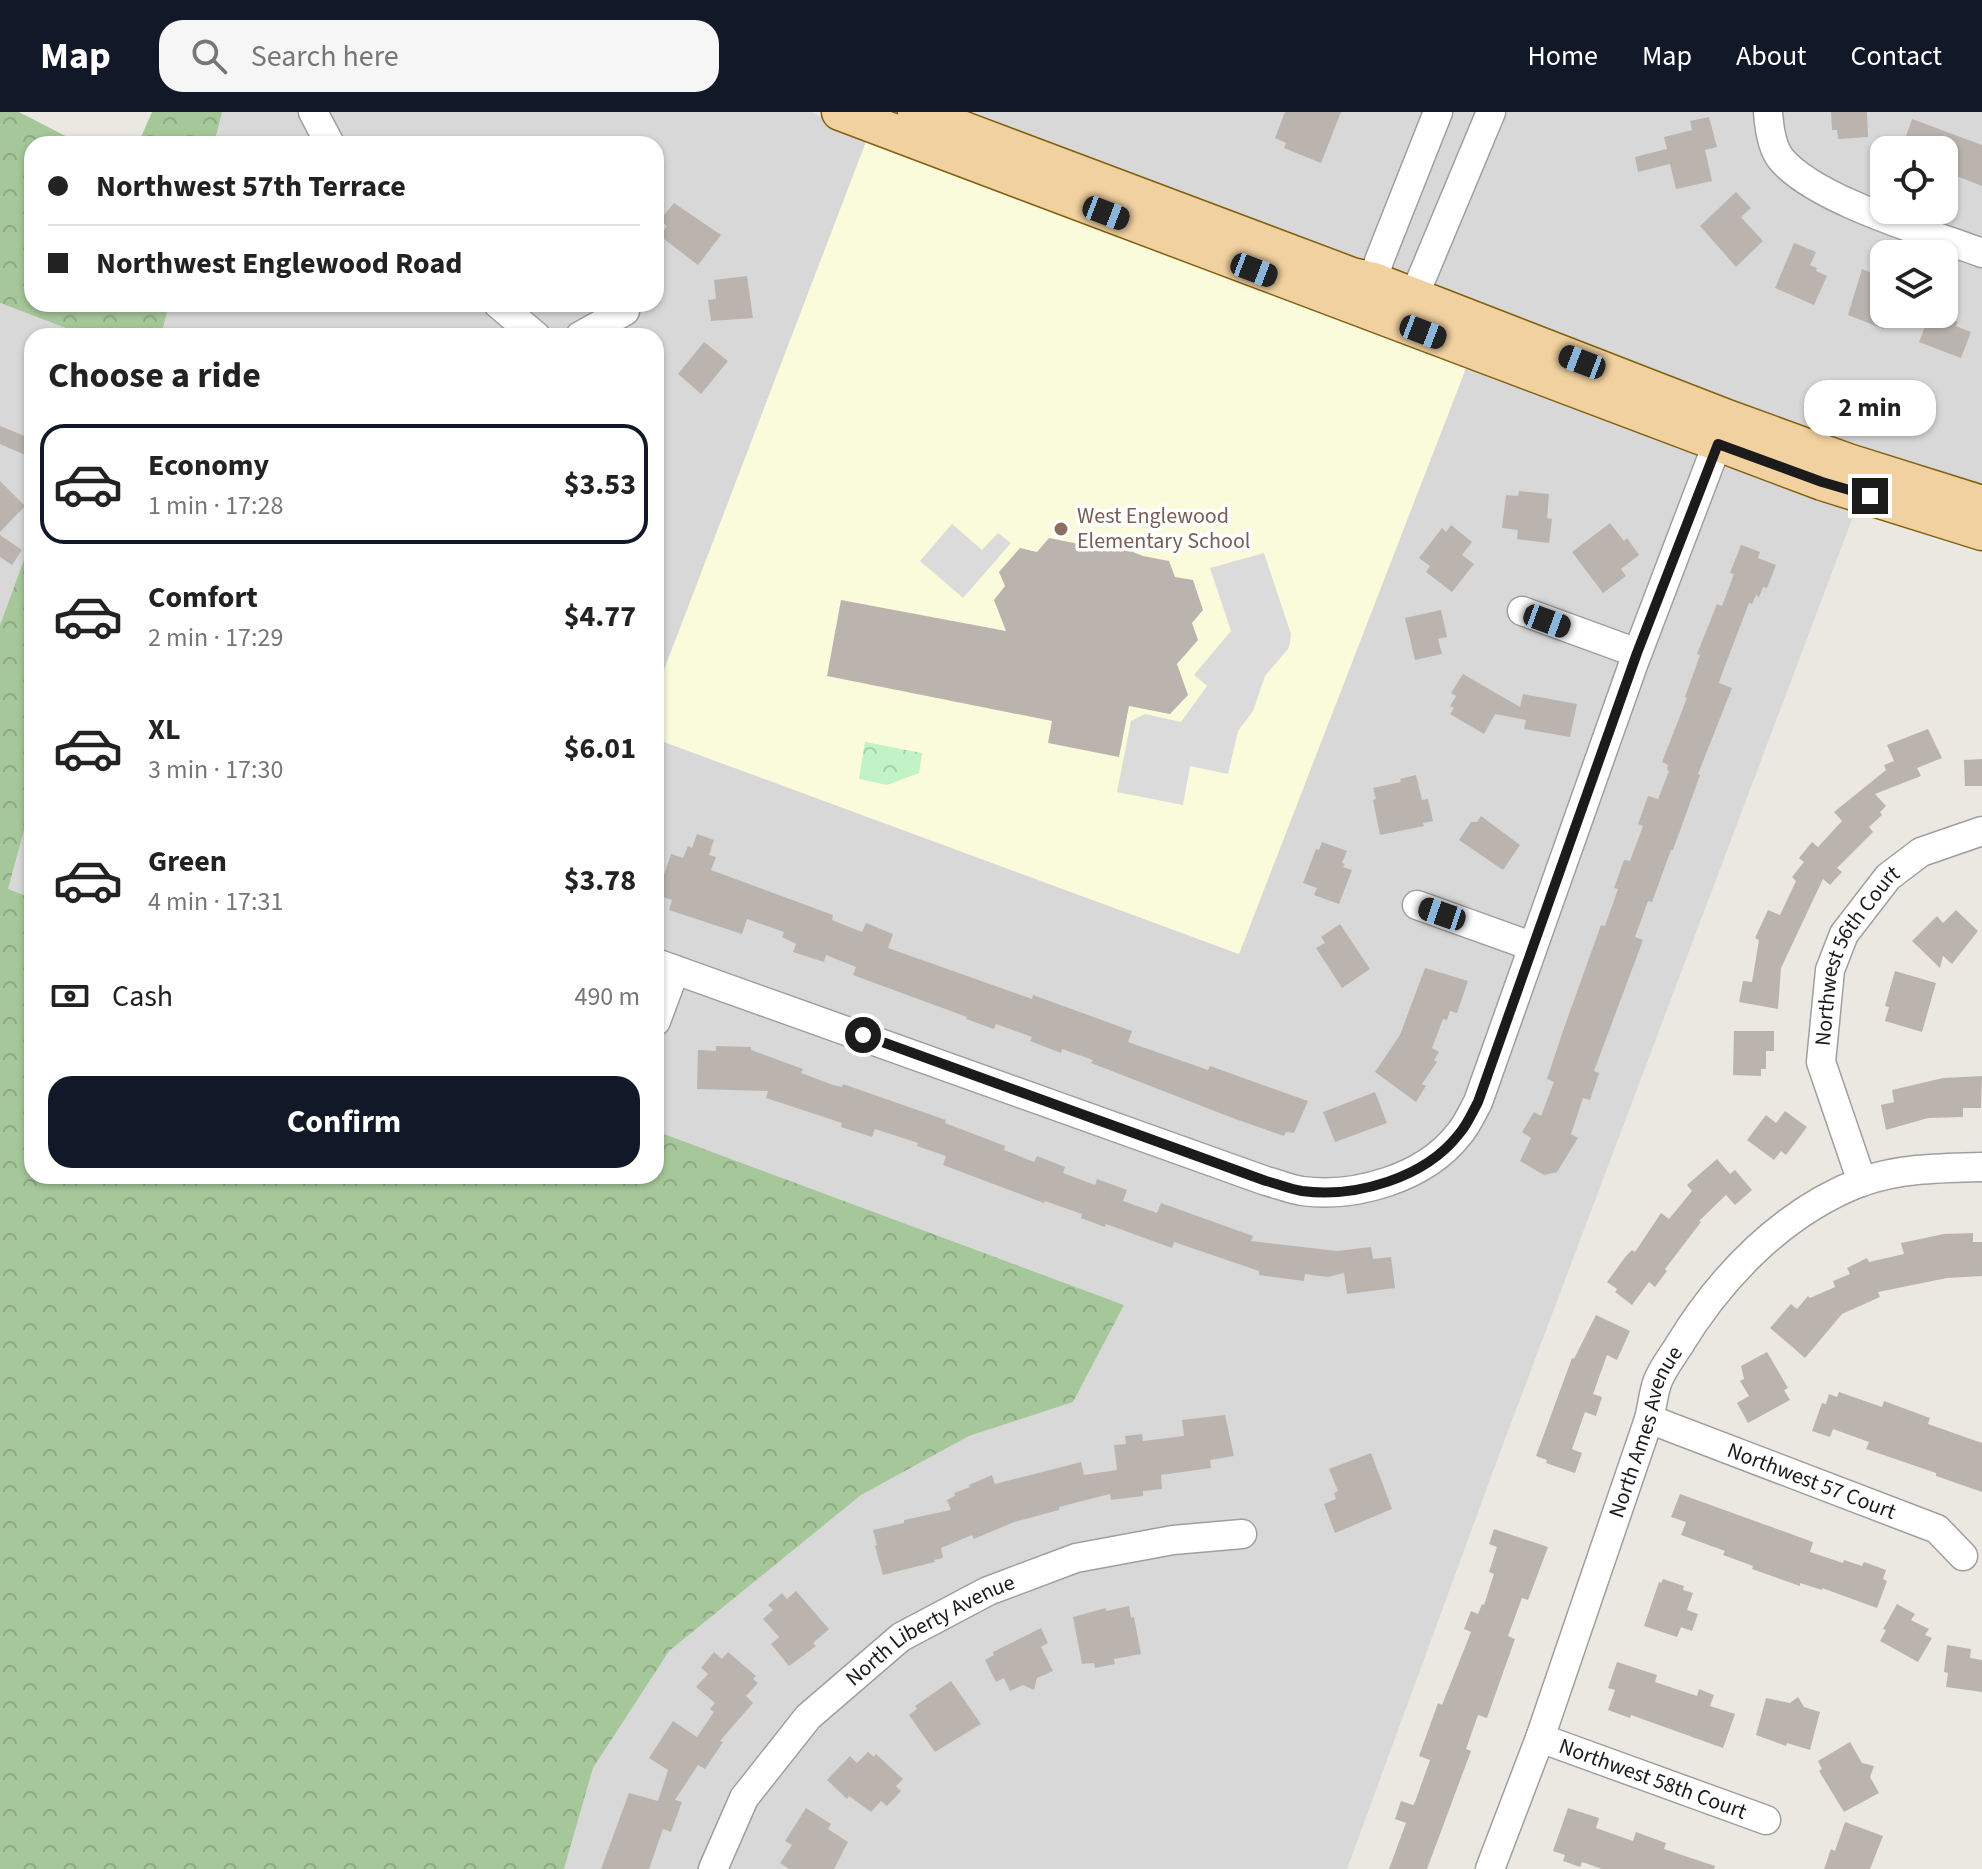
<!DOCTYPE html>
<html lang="en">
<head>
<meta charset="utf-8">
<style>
  :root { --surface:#fff; --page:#f6f6f6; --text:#222; --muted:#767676; --line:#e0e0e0; --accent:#111827 }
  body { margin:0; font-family:"Source Sans 3",sans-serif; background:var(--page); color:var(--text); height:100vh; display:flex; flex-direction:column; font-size:30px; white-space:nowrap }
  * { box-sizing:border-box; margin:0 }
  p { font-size:26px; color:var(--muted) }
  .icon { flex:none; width:44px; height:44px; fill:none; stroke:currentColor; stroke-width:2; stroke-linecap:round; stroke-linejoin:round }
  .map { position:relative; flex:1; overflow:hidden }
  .panel { position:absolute; left:24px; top:216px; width:640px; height:856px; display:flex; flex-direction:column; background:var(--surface); border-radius:24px; box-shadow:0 2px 6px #0004 }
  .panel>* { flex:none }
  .hud { position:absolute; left:24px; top:24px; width:640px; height:176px; border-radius:24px; box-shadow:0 2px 6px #0004; display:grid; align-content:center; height:176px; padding:0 24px; background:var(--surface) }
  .buttons { position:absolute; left:1870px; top:24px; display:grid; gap:16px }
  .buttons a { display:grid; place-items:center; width:88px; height:88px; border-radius:16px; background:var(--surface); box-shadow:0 2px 6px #0004; font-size:40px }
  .end { position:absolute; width:36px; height:36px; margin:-18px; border:10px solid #1b1b1b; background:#fff; box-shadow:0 0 0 4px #fff }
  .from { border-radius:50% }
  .bubble { position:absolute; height:56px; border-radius:24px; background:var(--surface); box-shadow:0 2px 6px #0004; font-size:26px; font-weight:700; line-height:56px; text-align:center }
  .car { position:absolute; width:24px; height:48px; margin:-24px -12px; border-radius:10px; box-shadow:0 0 6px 2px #0007; background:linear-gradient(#222 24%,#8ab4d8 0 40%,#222 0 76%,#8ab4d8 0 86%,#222 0) }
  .hud b { display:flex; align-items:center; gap:28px; height:76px; font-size:30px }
  .hud b+b { border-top:2px solid var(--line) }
  .hud i { width:20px; height:20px; background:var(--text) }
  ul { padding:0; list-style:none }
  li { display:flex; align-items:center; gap:24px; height:120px; margin:0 16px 12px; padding:0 8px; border:4px solid transparent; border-radius:24px }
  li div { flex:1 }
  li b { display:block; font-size:30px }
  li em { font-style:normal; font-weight:700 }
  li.current { border-color:var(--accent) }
  li>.icon { width:72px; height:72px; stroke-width:1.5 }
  h2 { padding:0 24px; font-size:36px; line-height:96px }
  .pay { display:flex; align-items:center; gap:20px; height:88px; padding:0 24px; font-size:30px }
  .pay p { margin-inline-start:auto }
  .button { display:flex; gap:16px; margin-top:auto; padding:16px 24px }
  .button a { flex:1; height:92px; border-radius:24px; background:var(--accent); color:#fff; font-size:32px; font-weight:700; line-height:92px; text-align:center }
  header { display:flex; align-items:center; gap:48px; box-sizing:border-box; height:112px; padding:0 40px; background:var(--accent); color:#fff }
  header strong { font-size:38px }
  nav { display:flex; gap:44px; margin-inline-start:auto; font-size:28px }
  .search { width:560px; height:72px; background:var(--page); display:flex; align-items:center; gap:20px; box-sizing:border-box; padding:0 28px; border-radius:24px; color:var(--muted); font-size:30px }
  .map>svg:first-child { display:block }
  .residential { fill:#d9d8d8; fill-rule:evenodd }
  .education { fill:#fafbda }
  .forest { fill:url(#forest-crowns) }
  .park { fill:url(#park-crowns) }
  .parking { fill:#dbdbdb }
  .building { fill:#bbb4ae }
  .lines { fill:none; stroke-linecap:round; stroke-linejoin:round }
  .minor-casing { stroke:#9f9f9f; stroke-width:31 }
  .major-casing { stroke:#83600e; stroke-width:39 }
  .minor { stroke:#fff; stroke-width:28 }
  .major { stroke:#f1d1a0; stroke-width:36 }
  .route { stroke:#1b1b1b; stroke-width:10 }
  .education-dot { fill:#8d6e63; stroke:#fff; stroke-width:3 }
  .labels { text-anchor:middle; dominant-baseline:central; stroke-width:7; stroke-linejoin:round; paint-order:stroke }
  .education-label { font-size:22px; fill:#785e54; stroke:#fff; text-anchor:start }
  .street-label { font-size:22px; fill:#1b1b1b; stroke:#fff }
</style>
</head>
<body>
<header>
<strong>Map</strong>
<div class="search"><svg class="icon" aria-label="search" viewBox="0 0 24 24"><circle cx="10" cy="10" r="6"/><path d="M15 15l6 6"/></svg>Search here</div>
<nav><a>Home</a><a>Map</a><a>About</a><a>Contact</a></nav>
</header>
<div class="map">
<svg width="1982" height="1757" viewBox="0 0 1982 1757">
  <defs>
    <pattern id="forest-crowns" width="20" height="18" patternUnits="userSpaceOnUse" patternTransform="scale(2)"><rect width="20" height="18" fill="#a5c79a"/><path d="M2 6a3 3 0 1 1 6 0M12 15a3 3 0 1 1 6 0" fill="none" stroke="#8daa84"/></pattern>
    <pattern id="park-crowns" width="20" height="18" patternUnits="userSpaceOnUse" patternTransform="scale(2)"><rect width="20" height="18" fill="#c1f3c6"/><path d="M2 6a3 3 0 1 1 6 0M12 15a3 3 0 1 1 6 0" fill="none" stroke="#a5d0aa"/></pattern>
  </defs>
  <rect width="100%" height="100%" fill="#ebe8e1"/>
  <path class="residential" d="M222,0H811L869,22L656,579V224H161L169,192H656V32H214Z
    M973,0H1982V374L1783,314ZM1884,38H1944V98H1884ZM1884,142H1944V202H1884Z
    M0,191L87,224H32V426L0,513Z
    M1466,256L1857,394L1502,1335L1347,1757H564L593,1656L668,1539L861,1383L969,1324L1073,1290L1124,1193L656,1019V627L1239,842Z
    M32,689V786L8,777Z"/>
  <path class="education" d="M869,22L1466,256L1239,842L656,627V579Z"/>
  <path class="forest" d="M0,0H19L81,32H32V192H169L161,224H87L0,191Z
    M152,0H222L214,32H138Z
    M32,426V689L8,777L32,786V1064H656V1019L1124,1193L1073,1290L969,1324L861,1383L669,1539L593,1656L564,1757H0V513Z"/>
  <path class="park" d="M865,630L922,641L919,661L887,673L859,667Z"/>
  <path class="parking" d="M952,412L982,438L998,421L1011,431L963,486L920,449Z
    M1264,441L1291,522L1290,531L1288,537L1265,564L1253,599L1238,619L1228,662L1190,654L1183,693L1117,680L1131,609L1145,602L1181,610L1207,574L1194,563L1231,519L1210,456Z"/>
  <path class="building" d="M1285,0H1341L1321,51L1284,36L1286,31L1275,26Z
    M1831,0H1867L1868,25L1838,27L1837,18H1832Z
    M1709,5L1717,35L1705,38L1712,69L1676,77L1670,52L1638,60L1635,45L1667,37L1664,25L1692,18L1690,9Z
    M1912,7L1982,33V74L1944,59V38H1901Z
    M1736,80L1751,96L1741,105L1763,129L1736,155L1700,114Z
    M674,91L721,123L698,153L660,124L667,114L662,110L664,103Z
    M1794,131L1816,140L1810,153L1817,156L1816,159L1827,164L1814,193L1775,176Z
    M1862,157L1882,165L1876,179L1884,182V217L1848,203Z
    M747,164L753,206L711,209L708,188L716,187L714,168Z
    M1930,202H1950L1948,206L1958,210L1956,214L1971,220L1961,246L1919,230Z
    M704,230L728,249L701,282L678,262Z
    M0,314L32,327V346L0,332Z
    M0,369L25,394L0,420Z
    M1519,379L1549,382L1547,406L1552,407L1549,431L1517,427L1518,418L1502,416L1506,383L1518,384Z
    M1610,411L1624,429L1627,426L1639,443L1621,457L1626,464L1603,481L1572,440Z
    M1451,413L1472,430L1462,443L1474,452L1452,480L1426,460L1430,454L1419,446L1442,416L1446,420Z
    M0,423L22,438L12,453L0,445Z
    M1049,426L1079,432L1111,431L1143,444L1169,449L1175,465L1193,468L1203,498L1192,511L1198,528L1177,552L1188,583L1170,602L1129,594L1119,645L1048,631L1052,609L827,564L841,488L1006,519L994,488L1005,474L999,460L1020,436L1037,440Z
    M1741,433L1760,440L1758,446L1776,453L1767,476L1763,475L1759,485L1756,483L1752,492L1749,491L1720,567L1719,571L1732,576L1698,662L1700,663L1673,738H1671L1652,790L1648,789L1635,825L1643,828L1594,959L1599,961L1590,988L1583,986L1571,1022L1578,1026L1557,1060L1544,1063L1520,1049L1531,1026L1522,1020L1534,1000L1541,1004L1554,970L1547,967L1564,916L1601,813L1605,814L1618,777L1614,776L1624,748L1630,749L1643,714L1638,712L1648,684L1658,687L1669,659L1667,658L1668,653L1662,650L1687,586L1685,585L1700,543L1697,542L1717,492L1722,494L1734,462L1730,461Z
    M1441,498L1447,525L1438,527L1442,542L1415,548L1405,506Z
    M1463,562L1520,595L1523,582L1577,592L1570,625L1524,617L1526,608L1495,602L1484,622L1450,602L1454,596L1450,594L1456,584L1451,581Z
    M1928,617L1942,646L1917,656L1921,664L1875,682L1886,694L1880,700L1882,703L1869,715L1873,720L1837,756L1842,760L1830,773L1823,767L1781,856L1778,897L1739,890L1743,869L1752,870L1759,828L1755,826L1768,798L1780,803L1796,769L1792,765L1804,750L1799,746L1812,730L1818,735L1842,709L1834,700L1886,658L1884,653L1894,649L1887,633Z
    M1982,647V674H1965L1964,648Z
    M1416,663L1422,688L1428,687L1433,709L1423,711L1424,714L1380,723L1373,688L1376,687L1373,676L1401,670L1400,667Z
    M1481,704L1520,733L1503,758L1459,728L1471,710H1477Z
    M697,722L714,728L709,743L716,745L711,758L833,803L832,808L862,820L866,811L893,822L888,836L1032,887L1033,883L1132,919L1128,930L1208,958L1210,954L1308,989L1294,1021L1286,1020L1284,1024L1238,1008L1091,951L1093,948L1062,937L1061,941L1030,929L1032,925L996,912L994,917L966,907L967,905L853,863L856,855L826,843L824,850L793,840L796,832L782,825L784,820L747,807L742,822L669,798L672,788L657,783L671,742L683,746L688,734L692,736Z
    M1322,730L1347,739L1342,751L1345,752L1343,755L1352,758L1339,792L1314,783L1317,776L1303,771L1316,737L1319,738Z
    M1956,798L1978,819L1952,852L1943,844L1940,856L1912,829L1937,804L1943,811Z
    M1340,812L1370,857L1342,876L1316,836L1325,831L1321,825Z
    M1425,856L1468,869L1457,901L1450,899L1447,908L1443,907L1432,936L1439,940L1434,948L1437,950L1422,972L1426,974L1416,990L1375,960L1400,923Z
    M1895,859L1936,871L1922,920L1885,909L1889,895L1885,894Z
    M1734,919H1774V939H1766V957H1761V964L1733,963Z
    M716,934L751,935V938L803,957L801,961L833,973L842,975L843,972L946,1008L945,1011L1005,1034L1004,1038L1034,1050L1037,1044L1065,1055L1063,1061L1095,1073L1097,1067L1127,1078L1123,1089L1157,1101L1161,1091L1253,1124L1251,1129L1337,1139L1371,1135L1373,1147L1391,1145L1395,1176L1347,1182L1344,1161L1328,1165L1305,1162L1304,1169L1259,1163V1159L1174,1130L1172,1136L1106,1112L1105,1115L1081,1106L1082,1102L1045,1089L1044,1091L943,1053L946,1044L917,1034L918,1031L875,1017L872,1025L841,1015L842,1011L766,986L768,979L697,977L698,938L716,939Z
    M1982,964L1981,996H1963V1005L1928,1006L1886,1018L1881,993L1894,990L1892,978L1943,966Z
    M1375,980L1387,1011L1335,1030L1323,1000Z
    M1785,999L1807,1015L1786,1043L1781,1039L1774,1048L1747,1028L1766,1003L1776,1011Z
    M1717,1047L1730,1062L1735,1058L1752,1078L1735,1093L1726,1083L1699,1109L1701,1110L1665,1157L1667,1159L1655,1175L1649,1170L1632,1193L1615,1180L1617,1177L1607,1170L1626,1144L1632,1138L1635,1140L1661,1101L1669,1107L1692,1079L1687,1073Z
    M1973,1121V1130H1982V1164L1947,1166L1878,1180L1880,1185L1842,1202L1805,1246L1770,1216L1791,1192L1797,1197L1808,1184L1810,1186L1835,1175L1833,1169L1850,1162L1847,1156L1867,1146L1869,1150L1904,1142L1901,1131L1944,1122Z
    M1596,1203L1630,1219L1617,1248L1607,1243L1593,1282L1602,1285L1596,1304L1585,1300L1572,1337L1582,1341L1575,1361L1546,1351L1547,1348L1536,1344L1572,1246L1574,1247Z
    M1767,1240L1788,1276L1784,1278L1790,1288L1748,1311L1737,1291L1749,1284L1740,1269L1744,1267L1741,1254Z
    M1839,1280L1882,1295L1884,1289L1930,1306L1928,1312L1982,1331V1380L1936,1364V1361L1866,1337L1869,1330L1833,1317L1830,1325L1812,1319L1822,1291L1826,1292L1829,1282L1837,1285Z
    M1225,1303L1234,1344L1210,1348L1211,1356L1161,1363L1162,1377L1143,1379V1384L1111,1388L1110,1382L1059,1395V1398L1014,1410L974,1427L972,1423L941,1436L943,1446L934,1448L935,1450L883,1463L875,1434L877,1433L873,1418L904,1411V1408L951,1398L947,1388L955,1384L954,1381L970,1375L969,1373L992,1363L995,1372L1081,1350L1084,1363L1117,1358L1114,1333L1126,1332L1125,1324L1142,1322L1143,1329L1184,1324L1182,1308Z
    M1371,1341L1392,1397L1335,1421L1324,1392L1336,1387L1334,1381L1338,1379L1329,1357Z
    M1680,1382L1813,1430L1810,1440L1843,1451L1844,1448L1862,1454L1864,1450L1886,1458L1883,1467L1887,1469L1877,1496L1822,1476V1478L1800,1471V1474L1752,1457L1753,1454L1723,1443L1725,1439L1681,1423L1686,1410L1671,1405Z
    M1494,1417L1548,1435L1528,1488L1522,1486L1508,1524L1515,1527L1487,1606L1478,1603L1466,1637L1471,1639L1427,1757H1389L1406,1711L1395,1707L1401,1689L1413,1693L1415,1690L1430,1648L1419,1644L1438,1591L1442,1593L1471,1520L1464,1517L1471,1499L1478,1502L1482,1492L1484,1493L1494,1462L1489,1460L1497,1435L1489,1432Z
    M1663,1467L1684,1474L1683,1478L1693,1481L1687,1498L1698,1502L1692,1519L1681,1515L1677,1525L1644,1514L1659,1470L1661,1471Z
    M796,1479L829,1517L813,1531L816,1534L789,1554L771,1532L779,1525L763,1507L773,1498L768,1493L782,1481L787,1487Z
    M1897,1492L1915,1502L1911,1508L1929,1517L1925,1523L1932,1526L1918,1550L1880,1529L1886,1518L1883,1517Z
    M1129,1494L1131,1506L1134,1505L1141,1542L1114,1547L1115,1552L1095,1556L1094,1551L1082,1552L1073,1505L1106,1496V1499Z
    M1041,1516L1048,1531L1041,1535L1053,1559L1037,1566L1034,1578L1023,1573L1010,1579L1004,1566L996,1570L985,1548L994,1543L993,1540Z
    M1947,1533L1971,1537L1970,1546L1982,1548V1580L1946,1575L1948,1561L1944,1560Z
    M714,1540L722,1547L728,1540L756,1564L753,1567L758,1571L746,1584L753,1591L720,1629L723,1630L705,1657L698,1653L675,1688L682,1690L671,1720L663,1717L649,1757H601L629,1681L658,1689L668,1658L649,1646L673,1609L697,1625L714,1600L710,1597L715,1591L696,1575L708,1562L701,1556Z
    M1617,1550L1657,1563L1655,1570L1697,1584L1699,1577L1714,1583L1710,1594L1735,1602L1723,1636L1631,1603L1630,1606L1608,1598L1615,1578L1608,1576Z
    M951,1569L981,1612L935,1640L909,1603L917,1597L915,1594Z
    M1798,1585L1804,1595L1820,1600L1810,1638L1787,1631L1786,1634L1756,1623L1766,1586L1790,1591Z
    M1850,1630L1862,1651L1874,1654L1870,1665L1879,1681L1844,1700L1819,1659L1822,1657L1818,1649Z
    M868,1640L874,1645L876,1642L903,1667L896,1674L901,1679L887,1694L881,1689L871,1700L849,1684L847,1687L827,1668L850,1644L857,1651Z
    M806,1696L831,1712L828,1717L848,1730L834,1757H789L780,1751L792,1733L785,1729Z
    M1568,1696L1599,1706L1596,1716L1633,1729L1636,1720L1666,1731L1664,1737L1715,1754L1714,1757H1602L1582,1750L1580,1755L1563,1749L1565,1743L1553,1739Z
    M1845,1710L1883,1724L1870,1757H1824L1831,1737L1835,1739Z"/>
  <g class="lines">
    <defs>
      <g id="minor">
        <path d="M313,0L330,32"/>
        <path d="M1768,0C1769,14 1772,36 1781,47C1816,89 1929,121 1982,141"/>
        <path d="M1369,187L1379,149L1438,0"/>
        <path d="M498,192L536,224"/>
        <path d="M1407,201L1491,0"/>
        <path d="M580,224L625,199"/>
        <path d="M1522,499L1637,541"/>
        <path d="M1417,793L1531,834"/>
        <path d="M656,851L1266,1069C1278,1072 1290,1077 1302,1079C1356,1086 1425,1066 1459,1022C1467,1013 1472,1001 1478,990L1633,553L1724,314"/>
        <path d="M656,909L675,858"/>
        <path id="s1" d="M1862,1070L1821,950L1830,858L1844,822L1888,765L1921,740L1982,719"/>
        <path id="s2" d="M1649,1307L1937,1417L1963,1444"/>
        <path id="s3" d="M1540,1626L1766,1708"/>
        <path id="s4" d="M713,1757L744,1686L808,1605L901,1525L988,1479L1076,1446L1173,1428L1242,1422"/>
        <path id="s5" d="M1490,1757L1540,1626L1649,1307C1652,1296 1653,1283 1657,1271C1661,1259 1671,1246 1678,1235C1721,1164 1783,1100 1861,1070C1900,1056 1942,1056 1982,1055"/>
      </g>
      <path id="major" d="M840,0L1822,370L1982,420
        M916,0L1352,164L1374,169L1727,306L1848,350L1982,392"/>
    </defs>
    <use href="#minor" class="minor-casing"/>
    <use href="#major" class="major-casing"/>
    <use href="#minor" class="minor"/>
    <use href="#major" class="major"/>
  </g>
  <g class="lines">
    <path class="route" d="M863,923L1266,1069C1278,1072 1290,1077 1302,1079C1356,1086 1425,1066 1459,1022C1467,1013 1472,1001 1478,990L1637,541L1718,332L1822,370L1870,384"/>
  </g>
  <circle class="education-dot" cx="1061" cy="417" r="8"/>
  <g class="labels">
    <g class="education-label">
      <text x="1077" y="404">West Englewood<tspan x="1077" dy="25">Elementary School</tspan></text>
    </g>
    <g class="street-label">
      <text stroke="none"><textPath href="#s1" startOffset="242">Northwest 56th Court</textPath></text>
      <text stroke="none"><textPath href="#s5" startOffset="464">North Ames Avenue</textPath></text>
      <text stroke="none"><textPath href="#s2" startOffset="174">Northwest 57 Court</textPath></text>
      <text stroke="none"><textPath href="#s4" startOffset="332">North Liberty Avenue</textPath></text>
      <text stroke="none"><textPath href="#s3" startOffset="120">Northwest 58th Court</textPath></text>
    </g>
  </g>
</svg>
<div class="buttons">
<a><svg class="icon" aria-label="locate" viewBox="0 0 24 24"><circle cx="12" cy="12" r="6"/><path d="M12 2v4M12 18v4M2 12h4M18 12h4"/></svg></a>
<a><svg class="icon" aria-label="layers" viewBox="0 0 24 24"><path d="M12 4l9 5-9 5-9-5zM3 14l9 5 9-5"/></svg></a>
</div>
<i class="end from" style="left:863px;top:923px"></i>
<i class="end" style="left:1870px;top:384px"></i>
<div class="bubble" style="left:1804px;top:268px;width:132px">2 min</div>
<i class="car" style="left:1106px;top:101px;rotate:111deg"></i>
<i class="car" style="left:1254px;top:158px;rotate:111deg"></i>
<i class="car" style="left:1423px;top:220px;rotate:111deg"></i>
<i class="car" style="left:1582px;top:250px;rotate:291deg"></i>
<i class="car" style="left:1547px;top:509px;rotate:110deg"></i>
<i class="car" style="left:1442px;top:802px;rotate:289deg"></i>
<div class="hud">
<b><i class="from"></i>Northwest 57th Terrace</b>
<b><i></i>Northwest Englewood Road</b>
</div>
<section class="panel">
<h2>Choose a ride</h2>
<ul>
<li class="current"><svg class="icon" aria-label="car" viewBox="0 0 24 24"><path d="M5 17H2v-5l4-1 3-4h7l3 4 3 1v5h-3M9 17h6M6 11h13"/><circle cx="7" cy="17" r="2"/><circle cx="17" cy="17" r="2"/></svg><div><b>Economy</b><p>1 min · 17:28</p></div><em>$3.53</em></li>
<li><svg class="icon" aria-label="car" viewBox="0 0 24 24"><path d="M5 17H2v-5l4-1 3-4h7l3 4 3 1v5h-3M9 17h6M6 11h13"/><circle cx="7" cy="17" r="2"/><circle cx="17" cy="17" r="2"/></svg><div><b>Comfort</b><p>2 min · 17:29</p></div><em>$4.77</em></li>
<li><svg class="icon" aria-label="car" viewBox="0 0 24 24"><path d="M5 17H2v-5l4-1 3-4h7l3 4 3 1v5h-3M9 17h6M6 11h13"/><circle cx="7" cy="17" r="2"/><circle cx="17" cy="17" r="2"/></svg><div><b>XL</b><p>3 min · 17:30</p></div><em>$6.01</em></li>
<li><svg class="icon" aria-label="car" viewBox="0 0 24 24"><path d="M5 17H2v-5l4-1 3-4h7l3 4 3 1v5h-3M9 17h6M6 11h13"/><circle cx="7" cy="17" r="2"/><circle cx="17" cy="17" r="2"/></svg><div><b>Green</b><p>4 min · 17:31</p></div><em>$3.78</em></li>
</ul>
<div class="pay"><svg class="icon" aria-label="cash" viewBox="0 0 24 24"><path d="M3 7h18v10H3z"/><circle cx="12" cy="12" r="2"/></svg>Cash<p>490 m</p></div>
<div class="button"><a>Confirm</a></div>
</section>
</div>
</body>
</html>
